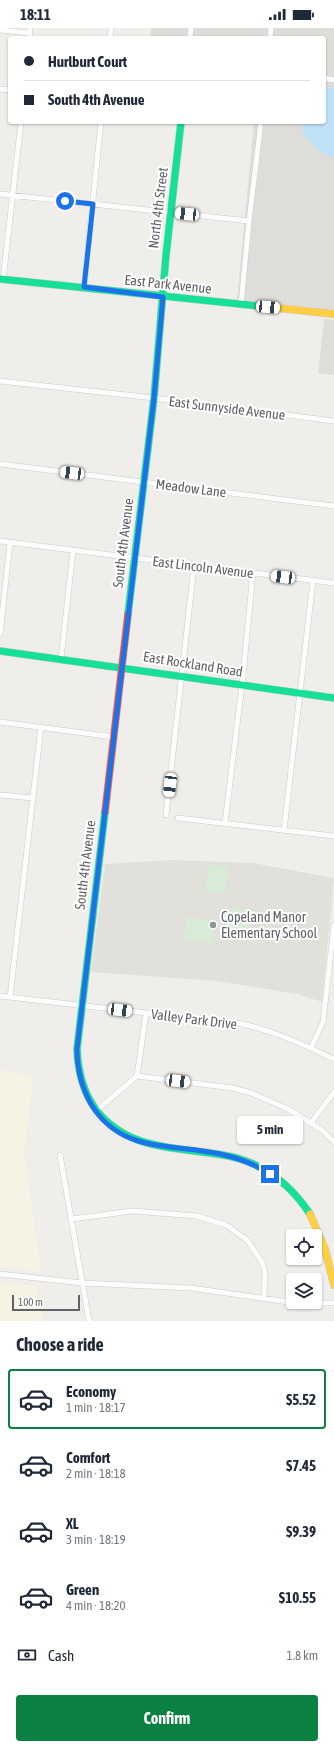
<!DOCTYPE html>
<html lang="en">
<head>
<meta charset="utf-8">
<style>
  :root { --surface:#fff; --page:#f6f6f7; --text:#1f2937; --muted:#747a83; --line:#e0e1e3; --accent:#0b8043 }
  body { margin:0; font-family:"Asap Condensed",sans-serif; background:var(--page); color:var(--text); height:100vh; display:flex; flex-direction:column; font-size:15px; white-space:nowrap }
  * { box-sizing:border-box; margin:0 }
  p { font-size:13px; color:var(--muted) }
  .icon { flex:none; width:22px; height:22px; fill:none; stroke:currentColor; stroke-width:2; stroke-linecap:round; stroke-linejoin:round }
  .map { position:relative; height:1293px; overflow:hidden }
  .side { display:flex; flex-direction:column; background:var(--surface); flex:1 }
  .side>* { flex:none }
  .hud { position:absolute; left:8px; top:8px; width:318px; height:88px; border-radius:4px; box-shadow:0 1px 3px #0004; display:grid; align-content:center; height:88px; padding:0 16px; background:var(--surface) }
  .controls { position:absolute; left:286px; top:1201px; display:grid; gap:8px }
  .controls a { display:grid; place-items:center; width:36px; height:36px; border-radius:4px; background:var(--surface); box-shadow:0 1px 3px #0004; font-size:20px }
  .scale { position:absolute; left:12px; bottom:10px; width:68px; box-sizing:border-box; padding-left:4px; border:2px solid #5f6368; border-top:0; font-size:11px; line-height:14px; white-space:nowrap; color:#5f6368; -webkit-text-stroke:3px #fff; paint-order:stroke }
  .end { position:absolute; width:18px; height:18px; margin:-9px; border:5px solid #1a73e8; background:#fff; box-shadow:0 0 0 2px #fff }
  .from { border-radius:50% }
  .bubble { position:absolute; height:28px; border-radius:4px; background:var(--surface); box-shadow:0 1px 3px #0004; font-size:13px; font-weight:700; line-height:28px; text-align:center }
  .car { position:absolute; width:12px; height:24px; margin:-12px -6px; border-radius:5px; box-shadow:0 0 3px 1px #0007; background:linear-gradient(#fff 24%,#345 0 40%,#fff 0 76%,#345 0 86%,#fff 0) }
  .hud b { display:flex; align-items:center; gap:14px; height:38px; font-size:15px }
  .hud b+b { border-top:1px solid var(--line) }
  .hud i { width:10px; height:10px; background:var(--text) }
  ul { padding:0; list-style:none }
  li { display:flex; align-items:center; gap:12px; height:60px; margin:0 8px 6px; padding:0 8px; border:2px solid transparent; border-radius:4px }
  li div { flex:1 }
  li b { display:block; font-size:15px }
  li em { font-style:normal; font-weight:700 }
  li.active { border-color:var(--accent) }
  li>.icon { width:36px; height:36px; stroke-width:1.5 }
  h2 { padding:0 16px; font-size:18px; line-height:48px }
  .pay { display:flex; align-items:center; gap:10px; height:44px; padding:0 16px; font-size:15px }
  .pay p { margin-inline-start:auto }
  .action { display:flex; gap:8px; margin-top:auto; padding:8px 16px }
  .action a { flex:1; height:46px; border-radius:4px; background:var(--accent); color:#fff; font-size:16px; font-weight:700; line-height:46px; text-align:center }
  .status { display:flex; justify-content:space-between; align-items:center; height:28px; padding:0 20px; background:var(--surface); direction:ltr }
  .status svg { height:11px; fill:currentColor }
  .map>svg:first-child { display:block }
  .commercial { fill:#f7f3e4 }
  .industrial { fill:#dfddda }
  .education { fill:#e2e0da }
  .green { fill:#d8ebd6 }
  .water { fill:#bfe0f9 }
  .lines { fill:none; stroke-linecap:round; stroke-linejoin:round }
  .street-casing { stroke:#cbcccc; stroke-width:6 }
  .fast-casing { stroke:#cacacb; stroke-width:8 }
  .slow-casing { stroke:#cacacb; stroke-width:8 }
  .jam-casing { stroke:#cacacb; stroke-width:8 }
  .street { stroke:#fdfcfc; stroke-width:5 }
  .fast { stroke:#16e098; stroke-width:7 }
  .slow { stroke:#ffcf43; stroke-width:7 }
  .jam { stroke:#f24e42; stroke-width:7 }
  .route { stroke:#1a73e8; stroke-width:5 }
  .poi-dot { fill:#919496; stroke:#fff; stroke-width:1.5 }
  .labels { text-anchor:middle; dominant-baseline:central; stroke-width:4; stroke-linejoin:round; paint-order:stroke }
  .street-label { font-size:14px; fill:#5f6368; stroke:#fff }
  .poi-label { font-size:14px; fill:#5f6368; stroke:#fff; text-anchor:start }
</style>
</head>
<body>
<div class="status"><b>18:11</b><svg viewBox="0 0 49 12"><path d="M0 12V9h3v3zM5 12V6h3v6zM10 12V3h3v9zM15 12V0h3v12zM26 1h20v11H26zM47 4h2v5h-2z"/></svg></div>
<div class="map">
<svg width="334" height="1293" viewBox="0 0 334 1293">
  <rect width="100%" height="100%" fill="#efeeea"/>
  <path class="commercial" d="M0,1042L34,1048L24,1122L41,1244L0,1239Z
    M0,1254L37,1258L43,1293H0Z"/>
  <path class="industrial" d="M151,0H334V60L324,59V10H150Z
    M254,94H303L302,104L334,130V282L237,272Z
    M324,291L334,292V347L318,345Z"/>
  <path class="education" d="M172,832L253,835L334,850L322,974L298,966L216,953L91,944L105,836Z"/>
  <path class="green" d="M208,837L228,839L225,866L205,863Z
    M231,880L253,883L250,905L228,903L229,892L222,891L223,885H230Z
    M187,889L216,892L213,915L184,912Z"/>
  <path class="water" d="M324,59L334,60V130L319,123L302,104L303,94H324Z"/>
  <g class="lines">
    <defs>
      <path id="street" d="M0,2L30,5
        M29,10L30,0
        M110,10L111,0
        M190,10L191,0
        M270,10L271,0
        M324,50L334,52
        M0,61L10,62
        M0,166L249,193
        M3,252L21,94
        M84,259L101,94
        M241,277L249,193L261,94
        M0,353L154,370L334,393
        M0,436L334,478
        M0,513L334,555
        M0,606L10,515
        M61,631L73,523
        M0,694L114,709
        M0,767L33,770
        M166,787L194,538
        M178,790L334,808
        M225,795L242,657L253,545
        M284,802L313,553
        M0,968L242,996C275,1003 304,1017 334,1031
        M10,969L41,699
        M311,1020L323,994L334,897
        M137,1048L233,1060L251,1065L288,1081L322,1102L334,1114
        M96,1083L137,1048L146,985
        M311,1095L334,1064
        M60,1127L89,1293
        M72,1191L132,1183L197,1188L226,1197L247,1212L262,1234L265,1245L264,1270
        M0,1246L82,1255L191,1260L296,1275H334"/>
      <path id="fast" d="M0,251L259,278
        M128,586L154,370L166,227L181,94
        M0,623L334,670
        M105,784L77,1021C78,1044 83,1065 97,1083C134,1128 187,1117 237,1130C268,1139 293,1160 310,1186"/>
      <path id="slow" d="M259,278L334,286
        M310,1186L325,1221L334,1257"/>
      <path id="jam" d="M105,784L128,586"/>
    </defs>
    <use href="#street" class="street-casing"/>
    <use href="#fast" class="fast-casing"/>
    <use href="#slow" class="slow-casing"/>
    <use href="#jam" class="jam-casing"/>
    <use href="#street" class="street"/>
    <use href="#fast" class="fast"/>
    <use href="#slow" class="slow"/>
    <use href="#jam" class="jam"/>
  </g>
  <g class="lines">
    <path class="route" d="M65,173L93,176L84,259L163,269L154,370L77,1021C77,1042 81,1058 91,1076C121,1126 171,1115 220,1126C238,1130 255,1136 270,1146"/>
  </g>
  <circle class="poi-dot" cx="213" cy="897" r="4"/>
  <g class="labels">
    <g class="street-label">
      <text transform="translate(158 180) rotate(-83)">North 4th Street</text>
      <text transform="translate(168 256) rotate(6)">East Park Avenue</text>
      <text transform="translate(227 380) rotate(7)">East Sunnyside Avenue</text>
      <text transform="translate(191 460) rotate(7)">Meadow Lane</text>
      <text transform="translate(123 515) rotate(-83)">South 4th Avenue</text>
      <text transform="translate(203 539) rotate(7)">East Lincoln Avenue</text>
      <text transform="translate(193 636) rotate(9)">East Rockland Road</text>
      <text transform="translate(85 837) rotate(-83)">South 4th Avenue</text>
      <text transform="translate(194 991) rotate(7)">Valley Park Drive</text>
    </g>
    <g class="poi-label">
      <text x="221" y="889">Copeland Manor<tspan x="221" dy="16">Elementary School</tspan></text>
    </g>
  </g>
</svg>
<div class="controls">
<a><svg class="icon" aria-label="locate" viewBox="0 0 24 24"><circle cx="12" cy="12" r="6"/><path d="M12 2v4M12 18v4M2 12h4M18 12h4"/></svg></a>
<a><svg class="icon" aria-label="layers" viewBox="0 0 24 24"><path d="M12 4l9 5-9 5-9-5zM3 14l9 5 9-5"/></svg></a>
</div>
<div class="scale">100 m</div>
<i class="end from" style="left:65px;top:173px"></i>
<i class="end" style="left:270px;top:1146px"></i>
<div class="bubble" style="left:237px;top:1088px;width:66px">5 min</div>
<i class="car" style="left:187px;top:186px;rotate:276deg"></i>
<i class="car" style="left:268px;top:279px;rotate:95deg"></i>
<i class="car" style="left:72px;top:445px;rotate:277deg"></i>
<i class="car" style="left:283px;top:549px;rotate:277deg"></i>
<i class="car" style="left:170px;top:757px;rotate:187deg"></i>
<i class="car" style="left:120px;top:982px;rotate:97deg"></i>
<i class="car" style="left:178px;top:1053px;rotate:97deg"></i>
<div class="hud">
<b><i class="from"></i>Hurlburt Court</b>
<b><i></i>South 4th Avenue</b>
</div>
</div>
<section class="side">
<h2>Choose a ride</h2>
<ul>
<li class="active"><svg class="icon" aria-label="car" viewBox="0 0 24 24"><path d="M5 17H2v-5l4-1 3-4h7l3 4 3 1v5h-3M9 17h6M6 11h13"/><circle cx="7" cy="17" r="2"/><circle cx="17" cy="17" r="2"/></svg><div><b>Economy</b><p>1 min · 18:17</p></div><em>$5.52</em></li>
<li><svg class="icon" aria-label="car" viewBox="0 0 24 24"><path d="M5 17H2v-5l4-1 3-4h7l3 4 3 1v5h-3M9 17h6M6 11h13"/><circle cx="7" cy="17" r="2"/><circle cx="17" cy="17" r="2"/></svg><div><b>Comfort</b><p>2 min · 18:18</p></div><em>$7.45</em></li>
<li><svg class="icon" aria-label="car" viewBox="0 0 24 24"><path d="M5 17H2v-5l4-1 3-4h7l3 4 3 1v5h-3M9 17h6M6 11h13"/><circle cx="7" cy="17" r="2"/><circle cx="17" cy="17" r="2"/></svg><div><b>XL</b><p>3 min · 18:19</p></div><em>$9.39</em></li>
<li><svg class="icon" aria-label="car" viewBox="0 0 24 24"><path d="M5 17H2v-5l4-1 3-4h7l3 4 3 1v5h-3M9 17h6M6 11h13"/><circle cx="7" cy="17" r="2"/><circle cx="17" cy="17" r="2"/></svg><div><b>Green</b><p>4 min · 18:20</p></div><em>$10.55</em></li>
</ul>
<div class="pay"><svg class="icon" aria-label="cash" viewBox="0 0 24 24"><path d="M3 7h18v10H3z"/><circle cx="12" cy="12" r="2"/></svg>Cash<p>1.8 km</p></div>
<div class="action"><a>Confirm</a></div>
</section>
</body>
</html>
